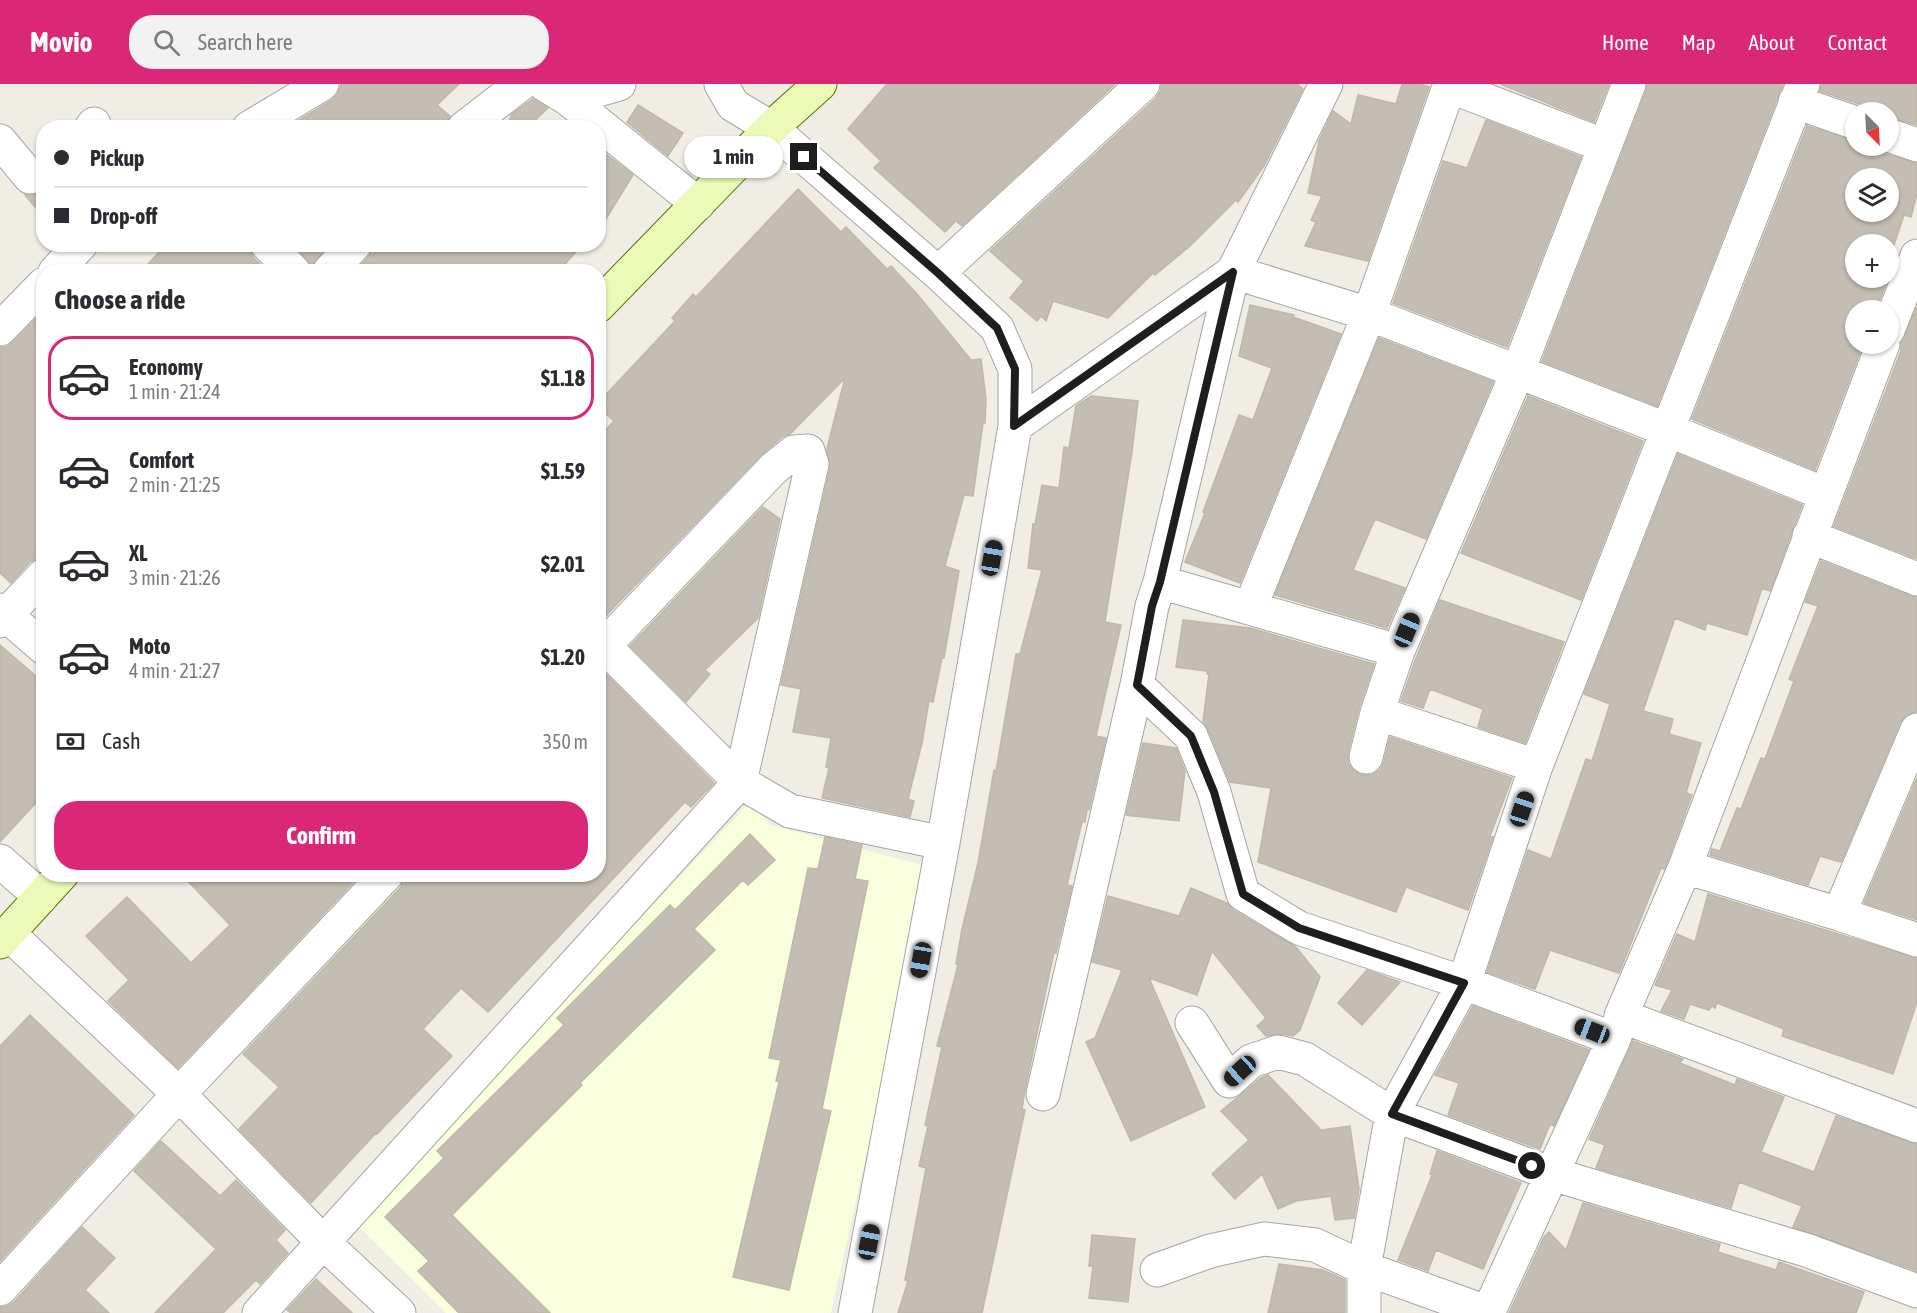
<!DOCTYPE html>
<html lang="en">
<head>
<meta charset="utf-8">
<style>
  :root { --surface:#fff; --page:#f2f2f3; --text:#2b2b33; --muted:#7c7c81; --line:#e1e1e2; --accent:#db2777 }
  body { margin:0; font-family:"Asap Condensed",sans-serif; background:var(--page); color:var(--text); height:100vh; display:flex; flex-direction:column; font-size:22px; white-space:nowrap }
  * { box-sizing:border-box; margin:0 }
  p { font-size:20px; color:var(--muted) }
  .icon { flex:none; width:33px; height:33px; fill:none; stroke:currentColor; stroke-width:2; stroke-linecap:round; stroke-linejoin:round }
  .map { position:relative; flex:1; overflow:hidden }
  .sheet { position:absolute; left:36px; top:180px; width:570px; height:618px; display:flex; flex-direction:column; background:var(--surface); border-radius:24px; box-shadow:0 2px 4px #0004 }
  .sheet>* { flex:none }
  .hud { position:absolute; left:36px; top:36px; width:570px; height:132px; border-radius:24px; box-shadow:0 2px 4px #0004; display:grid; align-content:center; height:132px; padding:0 18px; background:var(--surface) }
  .needle { width:39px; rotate:156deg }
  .buttons { position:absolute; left:1845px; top:18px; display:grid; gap:12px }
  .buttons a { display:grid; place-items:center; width:54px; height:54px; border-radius:50%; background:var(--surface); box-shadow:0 2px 4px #0004; font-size:30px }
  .end { position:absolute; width:27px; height:27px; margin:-14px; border:8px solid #1e1e1e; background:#fff; box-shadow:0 0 0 3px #fff }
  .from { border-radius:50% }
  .bubble { position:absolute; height:42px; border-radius:21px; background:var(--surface); box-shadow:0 2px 4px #0004; font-size:20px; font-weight:700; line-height:42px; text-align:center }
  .car { position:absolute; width:18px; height:36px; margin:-18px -9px; border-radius:8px; box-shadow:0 0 4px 2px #0007; background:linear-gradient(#222 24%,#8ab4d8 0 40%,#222 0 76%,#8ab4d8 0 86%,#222 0) }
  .hud b { display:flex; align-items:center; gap:21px; height:57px; font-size:22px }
  .hud b+b { border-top:2px solid var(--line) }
  .hud i { width:15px; height:15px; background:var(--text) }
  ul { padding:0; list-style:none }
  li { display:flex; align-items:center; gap:18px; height:84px; margin:0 12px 9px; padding:0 6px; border:3px solid transparent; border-radius:24px }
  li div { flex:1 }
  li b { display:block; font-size:22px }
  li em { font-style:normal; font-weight:700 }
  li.on { border-color:var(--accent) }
  li>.icon { width:54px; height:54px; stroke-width:1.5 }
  h2 { padding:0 18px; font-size:27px; line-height:72px }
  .pay { display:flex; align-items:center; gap:15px; height:66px; padding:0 18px; font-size:22px }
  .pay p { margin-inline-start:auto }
  .action { display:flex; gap:12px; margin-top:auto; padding:12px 18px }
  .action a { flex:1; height:69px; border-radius:24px; background:var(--accent); color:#fff; font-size:24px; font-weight:700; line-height:69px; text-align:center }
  header { display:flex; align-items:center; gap:36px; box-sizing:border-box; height:84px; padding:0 30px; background:var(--accent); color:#fff }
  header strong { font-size:28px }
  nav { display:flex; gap:33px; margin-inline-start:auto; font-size:21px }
  .search { width:420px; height:54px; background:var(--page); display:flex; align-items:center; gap:15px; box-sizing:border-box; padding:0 21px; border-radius:24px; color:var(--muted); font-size:22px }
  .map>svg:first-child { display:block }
  .education { fill:#f9ffdd }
  .building { fill:#c4bdb3; stroke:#c1b7a6; stroke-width:1.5; fill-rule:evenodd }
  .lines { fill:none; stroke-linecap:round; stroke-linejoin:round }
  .street-casing { stroke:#a5a5a5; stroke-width:35 }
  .secondary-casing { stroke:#557604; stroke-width:35 }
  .street { stroke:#fff; stroke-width:33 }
  .secondary { stroke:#ebfab7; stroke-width:33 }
  .route { stroke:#1e1e1e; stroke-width:8 }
</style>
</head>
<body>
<header>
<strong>Movio</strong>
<div class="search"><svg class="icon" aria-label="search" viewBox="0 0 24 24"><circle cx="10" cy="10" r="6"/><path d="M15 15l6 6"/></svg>Search here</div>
<nav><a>Home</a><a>Map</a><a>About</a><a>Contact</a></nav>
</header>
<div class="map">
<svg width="1917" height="1229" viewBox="0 0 1917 1229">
  <rect width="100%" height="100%" fill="#efede4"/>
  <path class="education" d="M751,717L770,741L930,783L831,1229H446L354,1138Z"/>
  <path class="building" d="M341,0H459L437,21L450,32L446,44H286L332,16L338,10Z
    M887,0H1115L962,142L956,137L945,148L874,84L881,77L848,45Z
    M1161,0H1297L1303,5L1264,82L1238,118L1236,116L1190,162L1155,191L1153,189L1108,234L1053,217L1046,237L1041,232L1037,237L1010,214L1024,197L990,167L1156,14L1161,6Z
    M1402,0H1420L1429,3L1368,177L1305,162L1316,138L1311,136L1322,112L1308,109L1319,57L1333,27L1351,40L1358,11L1396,20Z
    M1500,0H1609L1594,38Z
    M1647,0H1783L1657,322L1542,277L1646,7Z
    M1821,0H1917V41L1888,33V28H1871L1862,21L1820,7Z
    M533,15L548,24L527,44H506L512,30Z
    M638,21L683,49L668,72L627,38Z
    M1486,36L1581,73L1507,263L1393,219L1443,77L1467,84Z
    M1807,42L1856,57V62H1873L1882,69L1917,79V110L1911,133L1904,131L1888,179V160H1856V194H1888L1876,226H1856V260H1863L1815,386L1692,335ZM1856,94H1888V128H1856Z
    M598,64L633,91L598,148Z
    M798,105L841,148L846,143L887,185L891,182L917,210L971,276L981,275L986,315L985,339H983L973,412L964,411L945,482L959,487L944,574H942L933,618L929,617L922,659L908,715L914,717L910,733L822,714L829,684L826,683L831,654L793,648L801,605L781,601L830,384L827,364L845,294L790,350L782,353L761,371L598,540V354L614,337L598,323V319L675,237L672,234L693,210L696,213Z
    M44,110V134L25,111Z
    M166,160H249L253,173L267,188H141Z
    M294,160H329L312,182Z
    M373,160H583L558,188H355L369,172Z
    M1250,221L1294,231L1293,233L1341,250L1240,499L1185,478L1205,429L1203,428L1239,331L1253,336L1272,284L1239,272Z
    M1917,223V475L1834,442L1901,267V258Z
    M44,227V473H38L30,478L11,499L0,489V263H6L13,258Z
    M1379,254L1493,298L1426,455L1375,435L1353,486L1405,504L1387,544L1275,511Z
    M1091,312L1138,317L1132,368L1105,538L1121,541L1096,652L1106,654L1089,726H1087L1085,738H1082L1067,801L1072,802L1056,869L1054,868L1025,1006L1022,1025L1025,1026L982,1229H898L908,1197L905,1196L926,1084L919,1082L928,1042L925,1041L942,963L937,962L958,881L956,880L962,845L978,779L994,686L996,687L1016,570H1020L1042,486L1028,484L1033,440L1035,441L1042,401L1059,404L1064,363L1069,364L1076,322Z
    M1528,312L1643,357L1581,516L1461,469Z
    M1678,370L1802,421L1770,507L1762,504L1747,551L1707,539L1705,546L1675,534L1643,627L1673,635L1669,650L1701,659L1686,709L1692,711L1668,776L1664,785L1661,784L1619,889L1550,866L1535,905L1487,888L1528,766L1551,775L1586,675L1592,677L1610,620L1584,610Z
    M763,423L780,435L758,534L705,586L710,590L686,618L630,562Z
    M1821,477L1910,512L1917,513V628L1906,631L1900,639L1841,778L1820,772L1808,801L1710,771L1712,765L1720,767L1737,724L1741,725L1761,674L1765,675L1794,597L1789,595L1818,522L1805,518Z
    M1440,516L1564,558L1525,659L1478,643L1483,625L1430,605L1423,624L1401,617L1416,574Z
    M1183,536L1250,544L1374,580L1359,624L1348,668V679L1353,686L1361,691H1372L1380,686L1384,678L1390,653L1512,694L1490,752L1493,753L1468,826L1406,803L1396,828L1258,778L1271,704L1230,698L1208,645L1203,637L1209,590H1207V587L1176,583Z
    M0,561L44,599V710L0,758Z
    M598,586H602L714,699L691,723L685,718L488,928L461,904L423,945L452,972L377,1050L376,1049L311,1119L239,1045L279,1003L243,970L401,803L405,790H598Z
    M1143,659L1176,664L1185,687L1179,737L1126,731Z
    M1917,694V836L1864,819Z
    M750,750L775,776L748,801L743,796L694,845L715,866L580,999L582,1001L452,1131L550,1229H459L418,1187L429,1177L385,1133L444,1074L437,1067L564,941L557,934L670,821L675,826Z
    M825,753L862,761L855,795L868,797L822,1025L831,1027L789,1206L733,1193L779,998L776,997L781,976L769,974L808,784L818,785Z
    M181,790H361L178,984L108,917L129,896L86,852L127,813L191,879L230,841Z
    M1191,804L1229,820L1233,826L1296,863L1320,893L1300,946L1293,952L1282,950L1266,952L1257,942L1266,934L1212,867L1197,911L1149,894L1205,1023L1131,1057L1086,958L1095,954L1122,886L1092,878L1108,812L1179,832Z
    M1708,810L1917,874V918L1893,990L1782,952L1784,945L1717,919L1715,924L1712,922L1709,926L1690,920L1684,935L1661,927L1672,906L1655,901L1677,850L1695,858Z
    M1367,886L1400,898L1362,941L1338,919Z
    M1473,922L1589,966L1554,1042L1550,1040L1540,1065L1448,1031L1459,999L1435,991Z
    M30,931L134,1031L0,1177V962Z
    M1633,957L1683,975L1680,979L1735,1001L1737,995L1784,1013L1761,1068L1814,1088L1836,1032L1917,1060V1187L1793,1143L1802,1122L1739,1098L1731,1124L1596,1084L1605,1061L1589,1055Z
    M1268,991L1321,1046L1350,1042L1359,1105L1354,1134L1335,1136L1331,1112L1296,1117L1278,1125L1262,1090L1235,1115L1212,1090L1249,1056L1221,1027L1261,994Z
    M161,1057L220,1112L236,1096L285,1146L276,1156L288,1169L260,1200L256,1196L223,1229H155L216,1165L134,1087Z
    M1437,1067L1521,1099L1483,1185L1436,1166L1428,1187L1398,1176L1432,1091L1430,1090Z
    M1583,1119L1720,1160L1718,1168L1743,1176L1776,1186L1779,1178L1864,1208L1856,1229H1509L1544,1153L1549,1148L1566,1166Z
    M82,1143L115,1174L85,1206L109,1229H0V1223H6L14,1218Z
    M1092,1151L1135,1155L1128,1218L1089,1214L1093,1182H1089Z
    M1279,1180L1323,1186L1345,1196V1229H1268Z
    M316,1195L352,1229H291L287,1226Z"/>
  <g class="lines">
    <defs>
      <path id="street" d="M544,0L568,15L698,120
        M721,0L733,21L771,44L938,189L997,244L1015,285V342L989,496L943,759L855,1229
        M1449,2L1605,62
        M568,15L619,0
        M1795,18L1856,39
        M91,44L94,40
        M249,44L322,0
        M464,44L521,0
        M1888,51L1917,61
        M0,57L30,93L44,91
        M267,160L294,188
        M55,188L81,160
        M329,188L355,160
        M938,189L1143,0
        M0,245L44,200
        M1888,246L1917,172
        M1883,260L1685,783L1621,932L1917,1042
        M1015,342L1233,188L1369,230L1668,346L1825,410
        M1809,452L1917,495
        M1160,498L1398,567
        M1250,524L1369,230L1450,0
        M0,526L44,564
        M0,537L44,491
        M604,562L740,698
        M598,568L774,384L794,368L808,367L812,380L740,698
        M1137,601L1191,652L1214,708L1243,810L1299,844L1464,899L1614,955
        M1366,673L1377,629
        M1536,682L1377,629L1398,567L1518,287L1629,0
        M0,777L41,813
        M1685,783L1839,830L1917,856
        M1839,830L1917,646
        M8,849L179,1010L323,1158L399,1229
        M1192,939L1229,997L1251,977L1278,968L1305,975L1392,1030L1552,1090L1806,1166L1917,1207
        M1043,1010L1137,601L1152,522L1160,498L1233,188L1326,0
        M1157,1186L1210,1167L1264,1155L1315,1161L1364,1184L1489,1229
        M0,1205L179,1010L387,790
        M259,1229L740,698L790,727L943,759
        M1364,1229V1184L1392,1030L1464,899L1536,682L1803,0
        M1488,1229L1614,955L1621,934"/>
      <path id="secondary" d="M598,222L771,44L820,0
        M0,858L62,790"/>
    </defs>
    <use href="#street" class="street-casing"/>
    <use href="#secondary" class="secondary-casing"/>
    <use href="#street" class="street"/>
    <use href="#secondary" class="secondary"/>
  </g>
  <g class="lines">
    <path class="route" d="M804,73L938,189L997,244L1015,285L1014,342L1233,188L1160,498L1152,522L1137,601L1191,652L1214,708L1243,810L1299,844L1464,899L1392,1030L1532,1082"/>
  </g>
</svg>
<div class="buttons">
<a><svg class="needle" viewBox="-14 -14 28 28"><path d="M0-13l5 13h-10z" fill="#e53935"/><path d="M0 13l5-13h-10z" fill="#7c7c81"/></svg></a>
<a><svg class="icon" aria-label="layers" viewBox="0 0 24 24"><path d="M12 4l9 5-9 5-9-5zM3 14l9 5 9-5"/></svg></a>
<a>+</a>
<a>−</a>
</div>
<i class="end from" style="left:1532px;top:1082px"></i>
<i class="end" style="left:804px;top:73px"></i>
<div class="bubble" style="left:684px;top:52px;width:99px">1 min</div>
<i class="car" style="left:992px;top:474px;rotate:10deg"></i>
<i class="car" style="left:1407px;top:546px;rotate:23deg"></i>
<i class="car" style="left:1522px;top:725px;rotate:18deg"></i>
<i class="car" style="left:921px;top:876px;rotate:190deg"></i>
<i class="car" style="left:1592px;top:947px;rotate:291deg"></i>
<i class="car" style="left:1240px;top:987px;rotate:228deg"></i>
<i class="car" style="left:869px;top:1158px;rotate:11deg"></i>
<div class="hud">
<b><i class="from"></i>Pickup</b>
<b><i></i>Drop-off</b>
</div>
<section class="sheet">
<h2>Choose a ride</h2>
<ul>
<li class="on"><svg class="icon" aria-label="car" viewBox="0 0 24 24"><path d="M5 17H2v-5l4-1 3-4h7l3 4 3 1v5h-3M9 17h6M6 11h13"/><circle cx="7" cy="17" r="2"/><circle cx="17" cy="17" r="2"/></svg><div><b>Economy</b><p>1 min · 21:24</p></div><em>$1.18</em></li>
<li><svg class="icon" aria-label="car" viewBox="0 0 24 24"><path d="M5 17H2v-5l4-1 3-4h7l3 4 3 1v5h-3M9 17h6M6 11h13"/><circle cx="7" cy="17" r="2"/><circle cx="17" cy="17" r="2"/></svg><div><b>Comfort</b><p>2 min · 21:25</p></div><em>$1.59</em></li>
<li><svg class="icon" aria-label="car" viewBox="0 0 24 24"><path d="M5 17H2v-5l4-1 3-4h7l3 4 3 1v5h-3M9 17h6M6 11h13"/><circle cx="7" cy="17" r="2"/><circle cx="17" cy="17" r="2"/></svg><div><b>XL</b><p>3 min · 21:26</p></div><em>$2.01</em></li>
<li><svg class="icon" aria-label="car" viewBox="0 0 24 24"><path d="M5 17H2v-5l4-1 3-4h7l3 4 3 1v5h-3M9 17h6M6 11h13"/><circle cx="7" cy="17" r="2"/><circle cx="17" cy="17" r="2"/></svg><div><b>Moto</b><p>4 min · 21:27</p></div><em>$1.20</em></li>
</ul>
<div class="pay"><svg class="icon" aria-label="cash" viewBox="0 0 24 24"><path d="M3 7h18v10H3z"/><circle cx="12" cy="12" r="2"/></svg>Cash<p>350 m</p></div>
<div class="action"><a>Confirm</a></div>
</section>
</div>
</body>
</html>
